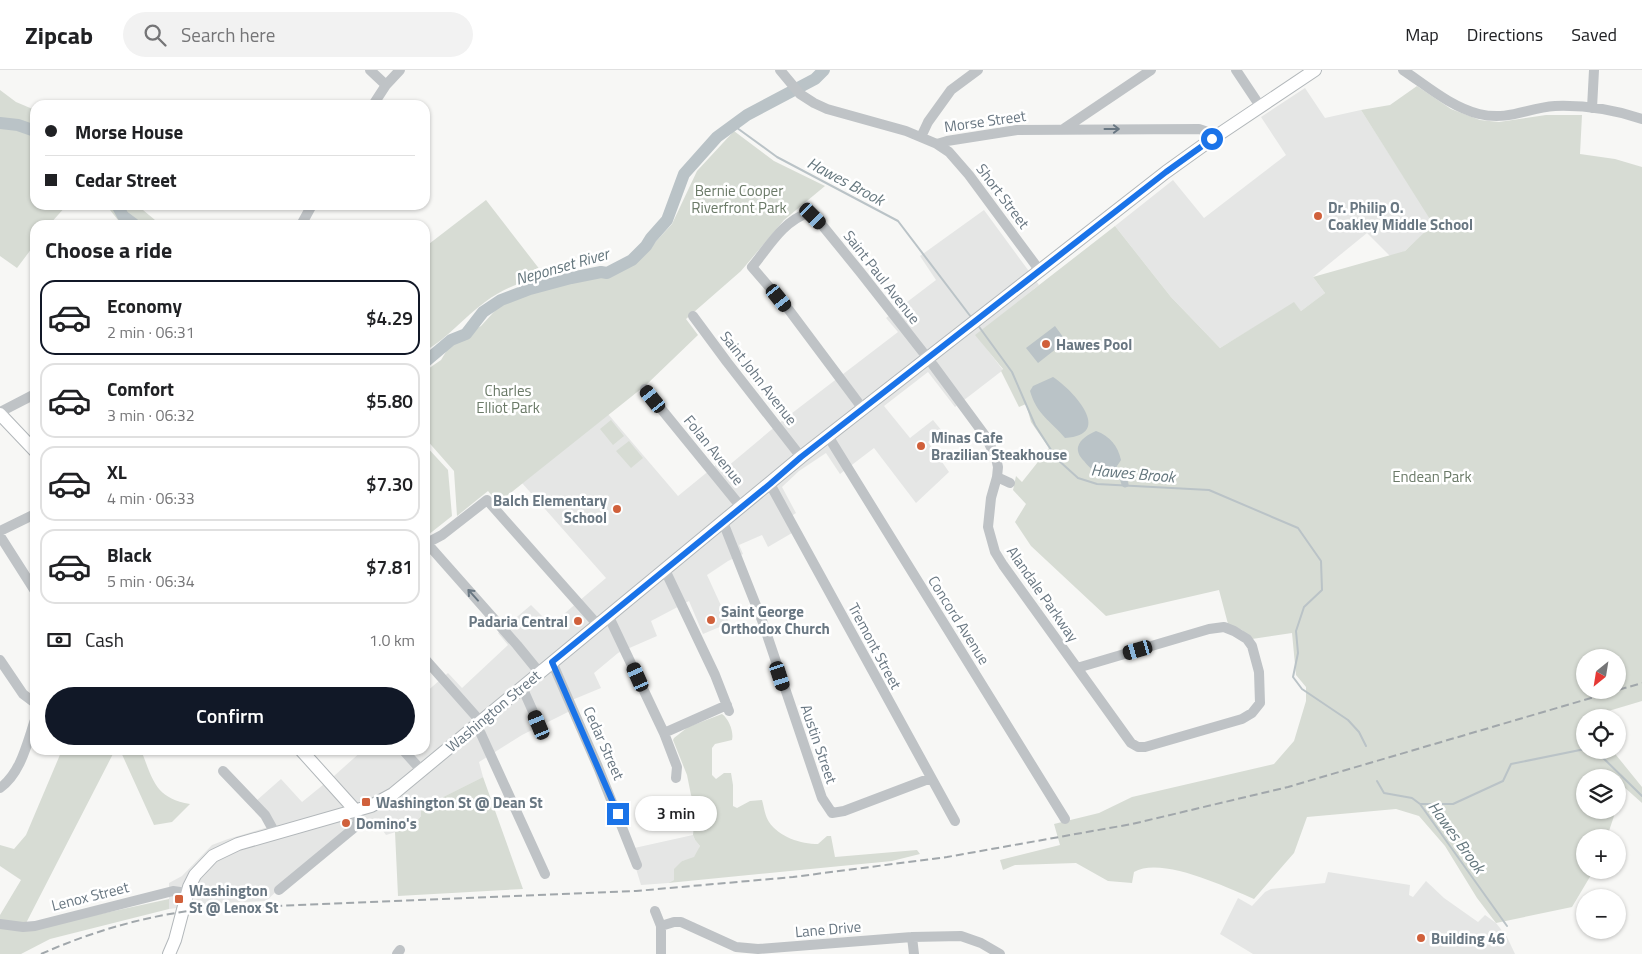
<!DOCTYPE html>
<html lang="en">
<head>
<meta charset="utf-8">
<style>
  :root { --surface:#fff; --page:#f2f2f2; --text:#202124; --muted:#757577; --line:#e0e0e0; --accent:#111827 }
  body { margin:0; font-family:"Titillium Web",sans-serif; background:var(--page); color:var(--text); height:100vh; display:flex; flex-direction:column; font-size:19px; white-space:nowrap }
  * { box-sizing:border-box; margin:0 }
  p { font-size:16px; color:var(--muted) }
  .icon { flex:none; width:28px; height:28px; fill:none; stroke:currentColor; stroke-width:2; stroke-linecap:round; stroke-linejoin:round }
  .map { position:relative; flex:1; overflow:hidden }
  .panel { position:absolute; left:30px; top:150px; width:400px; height:535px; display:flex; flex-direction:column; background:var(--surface); border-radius:15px; box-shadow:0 1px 4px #0004 }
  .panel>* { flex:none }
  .hud { position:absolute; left:30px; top:30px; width:400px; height:110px; border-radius:15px; box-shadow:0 1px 4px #0004; display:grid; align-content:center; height:110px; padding:0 15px; background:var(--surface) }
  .needle { width:32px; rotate:210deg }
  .fabs { position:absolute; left:1576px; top:579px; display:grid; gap:10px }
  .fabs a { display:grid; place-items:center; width:50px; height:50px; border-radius:50%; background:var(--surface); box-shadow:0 1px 4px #0004; font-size:25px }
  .end { position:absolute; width:22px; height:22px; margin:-11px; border:6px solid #1a73e8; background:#fff; box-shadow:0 0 0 2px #fff }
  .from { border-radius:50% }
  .bubble { position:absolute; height:35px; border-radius:18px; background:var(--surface); box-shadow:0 1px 4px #0004; font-size:16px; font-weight:600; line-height:35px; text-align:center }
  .car { position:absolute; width:15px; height:30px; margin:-15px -8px; border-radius:6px; box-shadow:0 0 4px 1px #0007; background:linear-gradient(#222 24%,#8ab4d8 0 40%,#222 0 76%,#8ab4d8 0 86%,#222 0) }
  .hud b { display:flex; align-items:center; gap:18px; height:48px; font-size:19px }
  .hud b+b { border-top:1px solid var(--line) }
  .hud i { width:12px; height:12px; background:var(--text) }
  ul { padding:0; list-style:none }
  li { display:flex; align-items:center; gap:15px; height:75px; margin:0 10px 8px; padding:0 5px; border:2px solid var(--line); border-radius:15px }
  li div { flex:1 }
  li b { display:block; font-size:19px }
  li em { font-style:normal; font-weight:600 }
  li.on { border-color:var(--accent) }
  li>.icon { width:45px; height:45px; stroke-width:1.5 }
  h2 { padding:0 15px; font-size:22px; line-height:60px }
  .pay { display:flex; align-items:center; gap:12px; height:55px; padding:0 15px; font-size:19px }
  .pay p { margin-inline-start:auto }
  .button { display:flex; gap:10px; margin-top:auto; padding:10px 15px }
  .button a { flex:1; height:58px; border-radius:30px; background:var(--accent); color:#fff; font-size:20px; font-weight:600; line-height:58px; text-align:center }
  header { display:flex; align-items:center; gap:30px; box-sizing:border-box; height:70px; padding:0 25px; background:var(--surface); border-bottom:1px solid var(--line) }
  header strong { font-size:24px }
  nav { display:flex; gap:28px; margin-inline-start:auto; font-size:18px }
  .search { width:350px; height:45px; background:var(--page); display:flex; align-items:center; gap:12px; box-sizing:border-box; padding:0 18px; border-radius:28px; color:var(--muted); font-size:19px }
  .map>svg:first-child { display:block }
  .built { fill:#e5e6e5 }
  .green { fill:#d7dcd4; fill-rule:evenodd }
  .water { fill:#bac3c7 }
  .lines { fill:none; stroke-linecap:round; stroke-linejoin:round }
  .stream { stroke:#bac3c7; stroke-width:2 }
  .canal { stroke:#bac3c7; stroke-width:7 }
  .river { stroke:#bac3c7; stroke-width:12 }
  .major-casing { stroke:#b2b7ba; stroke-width:14 }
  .minor { stroke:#bfc3c6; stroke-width:10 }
  .major { stroke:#fff; stroke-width:12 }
  .rail { stroke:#a1a7ab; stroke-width:2; stroke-dasharray:8 4; stroke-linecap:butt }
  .oneway { stroke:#697782 }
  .route { stroke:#1a73e8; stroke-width:6 }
  .poi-dot { fill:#d0603b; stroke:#fff; stroke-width:2 }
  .labels { text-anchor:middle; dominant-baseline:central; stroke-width:5; stroke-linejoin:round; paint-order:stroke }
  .street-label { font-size:15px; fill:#697782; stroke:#fff }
  .park-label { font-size:15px; fill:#6b7a68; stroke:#fff }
  .poi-label { font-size:15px; font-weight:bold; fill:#697782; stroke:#fff; text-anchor:start }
  .water-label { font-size:16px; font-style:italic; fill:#65777e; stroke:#fff }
</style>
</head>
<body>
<header>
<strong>Zipcab</strong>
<div class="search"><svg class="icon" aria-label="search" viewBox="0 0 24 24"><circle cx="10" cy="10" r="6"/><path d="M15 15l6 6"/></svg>Search here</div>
<nav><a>Map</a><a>Directions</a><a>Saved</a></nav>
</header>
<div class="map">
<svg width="1642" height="884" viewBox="0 0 1642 884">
  <rect width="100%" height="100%" fill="#f7f7f5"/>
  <path class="built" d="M1305,18L1325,48L1361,40L1434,154L1405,181L1393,189L1367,163L1313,207L1325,223L1316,230L1301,241L1294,233L1220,278L1171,227L1115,156L1173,110L1204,148L1286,85L1261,47Z
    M984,140L1039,215L976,265L1003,300L955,337L928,302L884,336L910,368L933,350L942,361L928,372L949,402L916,433L874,378L840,404L826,383L799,401L782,417L796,443L785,450L792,463L768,477L762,465L739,475L743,484L728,491L707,505L729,553L703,564L689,531L651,551L657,566L618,583L594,603L601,618L572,630L576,638L522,665L479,692L483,707L421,738V746L412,757L386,765L376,751L369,755L356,751L320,781L266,831L220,833L169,839V813L182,806L212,775L228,769L275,755L256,731L281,709L302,732L334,706L363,680H425V623L448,603L462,618L508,575L498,563L531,535L551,555L606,508L522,413L608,344L678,426L716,395L721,402L783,350L898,262L886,248L936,210L920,186Z
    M693,765L695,770L700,776L698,781L694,788L682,791L674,810L668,813L641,815L630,779Z
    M1328,802L1410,815L1409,825L1413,827L1426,811L1444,828L1478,852L1485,845L1496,853L1507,867L1515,884H1253L1220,864L1238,828L1252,836L1265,822L1271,819L1325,813Z"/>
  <path class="green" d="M1417,16L1451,39L1480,50L1499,52L1546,45H1582L1580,84L1615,89L1642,97V631L1585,648V680H1612L1642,717V733L1624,717L1618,736V708H1585V740H1616L1607,767L1585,768V800H1594L1572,837L1496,853L1477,828L1445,776L1419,746L1396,739L1307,747L1294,783L1254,829C1226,817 1161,786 1134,802L1132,813L1108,811L1076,793L1015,795L1003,800L1000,790L1060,775L1054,754L1099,743L1132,727L1274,694L1294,671L1306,631V617L1296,605L1292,563L1252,569L1242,560L1228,554L1219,520L1106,546L1031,476L1015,452L1026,434L1013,420L1016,406L1022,412L1049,378L1031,352L1026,334L1019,337L1001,301L1003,299L975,265L1115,156L1171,227L1220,278L1294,232L1301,241L1325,223L1313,207L1405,181L1433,154L1361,40L1390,35ZM1585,588H1618V620H1585Z
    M0,20L16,32L35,40V135H67L49,155H35V174L17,198L0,186Z
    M734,61L774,91L825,116L784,150L741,201L686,249L698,265L646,315L498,433L488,421L457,446L454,401L425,368V301L441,290L447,280L459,269L481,256L502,233L563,213L611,206L637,192L672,154L697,101Z
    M486,130L544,205C522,212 504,218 485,232C464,247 448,268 425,281V177Z
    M106,135H146L143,140L161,155H122Z
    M611,350L624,366L613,375L600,359Z
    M629,371L643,388L631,398L616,381Z
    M425,375L448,400L452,446L428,465L425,462Z
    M722,644C729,649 734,662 732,670L715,674L712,678V705L716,709L724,703H731L733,715V736L737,738L750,731L762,730C764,737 765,746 769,752C779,767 801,774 818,774L827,766H831L835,787L917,780L920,784L892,791L668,813L674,810V799L682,791L694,787L700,776L695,770L693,765L696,734L691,725L687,705L673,670L674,668L688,657Z
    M62,680H115L22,861L169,829V839L50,869L21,884H0V845L21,810L0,796V775L14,779L26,765Z
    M120,680H141C153,710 155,728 190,734L172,752L154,755Z
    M483,707L523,819L398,826L395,762L412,757L421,746V738Z"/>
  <path class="water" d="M1055,256L1066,271L1038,293L1026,278Z
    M1053,307C1073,320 1115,365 1065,368C1050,350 1037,345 1030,321L1033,316Z
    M1096,361C1110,366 1118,376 1121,390C1110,409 1097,408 1084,391C1080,387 1077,382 1078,377C1080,369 1089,364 1096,361Z"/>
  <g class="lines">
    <path class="stream" d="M733,55L777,87L898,151L971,247
      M977,254L1012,302L1035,355L1057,389L1078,408L1097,414L1209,420L1298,458L1321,491L1322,520L1304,537L1296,561L1298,583L1293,607L1302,619L1348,650L1359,662L1366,676
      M1595,680L1642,726
      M1377,711L1384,723L1412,728L1420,734L1507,856
      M1420,734H1453L1503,711L1511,694L1585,679"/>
    <path class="canal" d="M1109,393L1120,406
      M1124,411L1125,414"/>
    <path class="river" d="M0,53L18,55L35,61
      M117,135L123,146L135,155
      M425,292L451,270L466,264L483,242L501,230L530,219L571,208L601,202L607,203L632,190L646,176L651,168L667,150L684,104L717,67L747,45L815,9L824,0"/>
    <defs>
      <path id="major" d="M0,344L35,381
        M301,680L355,740
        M169,884L175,870L189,817L195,805L213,786L238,774L371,736L393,724L801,387L1166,102L1212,69L1315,0"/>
    </defs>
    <use href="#major" class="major-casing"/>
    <path class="minor" d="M370,0L386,15
      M780,0L800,24L814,33L827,39L906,61L937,74L949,82L969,105L1040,201
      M1236,0L1260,36
      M1403,0C1427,16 1451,37 1479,44C1509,51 1527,38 1555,36C1584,35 1615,40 1642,49
      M373,35L386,15L400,0
      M1592,38L1594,0
      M1065,58L1151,0
      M921,67L928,52L951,20L978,0
      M937,74L947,71L1017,60L1199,59L1205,61L1212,69
      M301,155L312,135
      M693,246L727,292L801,387
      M645,319L741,437
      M863,339L789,240L752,197C768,178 783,151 808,143L822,155L861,203L933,295L986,367L996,388L998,397L997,407L991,428L988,457L995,482L1003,495L1131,673L1138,677H1145L1242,649L1252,643L1260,633L1259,602L1252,576L1247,569L1234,561L1224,557L1209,559L1077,598
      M0,342L35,324
      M828,366L1065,749
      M997,407L1010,413
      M770,414L955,751
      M723,452L763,553L822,728L832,743L844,741L931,708
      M0,461L35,444
      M0,466L35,521
      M425,471L517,575L539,602
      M425,474L442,465L487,430L597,554
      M665,500L715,605L729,641
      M608,545L664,663L677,697L676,708
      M425,589L481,652
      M0,590L23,624L35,633
      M552,592L598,697L637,795
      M522,617L539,655
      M476,656L481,664L545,804
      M664,663L727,635
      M403,680L421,700
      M223,701L265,745L275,763
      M0,718C21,703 27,673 35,650
      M279,820L354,758L358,752L355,740
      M655,841L661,856V884
      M0,854L23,857L35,856L173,821L187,823
      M661,856L674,852H681L736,877L758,879L912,867L961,866L981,873L1000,884
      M912,867L914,884
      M397,884L400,880"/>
    <use href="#major" class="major"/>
    <path class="rail" d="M41,884C93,861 148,845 205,839L636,821L793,807L947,787L1132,754L1288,717L1642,613"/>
  </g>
  <defs><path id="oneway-shaft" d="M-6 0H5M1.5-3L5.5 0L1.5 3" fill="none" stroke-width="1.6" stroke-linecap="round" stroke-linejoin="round" transform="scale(1.25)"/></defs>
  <g class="oneway">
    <use href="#oneway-shaft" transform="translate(1112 59)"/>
    <use href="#oneway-shaft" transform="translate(473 525) rotate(-132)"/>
  </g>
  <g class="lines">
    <path class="route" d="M618,744L552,592L770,414L801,387L1166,102L1212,69"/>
  </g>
  <g class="poi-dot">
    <circle cx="1318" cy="146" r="5"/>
    <circle cx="1046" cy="274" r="5"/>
    <circle cx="921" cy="376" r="5"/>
    <circle cx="617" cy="439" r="5"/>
    <circle cx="711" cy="550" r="5"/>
    <circle cx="578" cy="551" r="5"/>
    <rect x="361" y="727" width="10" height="10" rx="2.5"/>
    <circle cx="346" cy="753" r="5"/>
    <rect x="174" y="824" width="10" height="10" rx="2.5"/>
    <circle cx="1421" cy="868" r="5"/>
  </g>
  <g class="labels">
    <g class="street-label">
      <text transform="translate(985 51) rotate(-8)">Morse Street</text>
      <text transform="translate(1003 126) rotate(53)">Short Street</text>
      <text transform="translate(882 207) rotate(52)">Saint Paul Avenue</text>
      <text transform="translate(759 308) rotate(52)">Saint John Avenue</text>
      <text transform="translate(714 380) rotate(51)">Folan Avenue</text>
      <text transform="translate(1043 524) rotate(55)">Alandale Parkway</text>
      <text transform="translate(959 550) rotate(58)">Concord Avenue</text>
      <text transform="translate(875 576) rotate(62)">Tremont Street</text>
      <text transform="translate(493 641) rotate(-40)">Washington Street</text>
      <text transform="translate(604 673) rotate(66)">Cedar Street</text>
      <text transform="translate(819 674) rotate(71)">Austin Street</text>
      <text transform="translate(90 826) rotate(-14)">Lenox Street</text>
      <text transform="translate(828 859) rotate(-5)">Lane Drive</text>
    </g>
    <g class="park-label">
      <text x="739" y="120">Bernie Cooper<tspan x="739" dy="17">Riverfront Park</tspan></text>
      <text x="508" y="320">Charles<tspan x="508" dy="17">Elliot Park</tspan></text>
      <text x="1432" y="406">Endean Park</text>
    </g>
    <g class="poi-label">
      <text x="1328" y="137">Dr. Philip O.<tspan x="1328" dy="17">Coakley Middle School</tspan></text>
      <text x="1056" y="274">Hawes Pool</text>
      <text x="931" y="367">Minas Cafe<tspan x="931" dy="17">Brazilian Steakhouse</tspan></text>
      <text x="607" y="430" text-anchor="end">Balch Elementary<tspan x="607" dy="17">School</tspan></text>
      <text x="721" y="541">Saint George<tspan x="721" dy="17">Orthodox Church</tspan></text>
      <text x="568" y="551" text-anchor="end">Padaria Central</text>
      <text x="376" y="732">Washington St @ Dean St</text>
      <text x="356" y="753">Domino's</text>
      <text x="189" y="820">Washington<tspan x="189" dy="17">St @ Lenox St</tspan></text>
      <text x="1431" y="868">Building 46</text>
    </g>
    <g class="water-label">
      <text transform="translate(846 111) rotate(28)">Hawes Brook</text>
      <text transform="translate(562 196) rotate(-16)">Neponset River</text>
      <text transform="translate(1133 403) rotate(5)">Hawes Brook</text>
      <text transform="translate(1457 767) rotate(54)">Hawes Brook</text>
    </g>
  </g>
</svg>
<div class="fabs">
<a><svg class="needle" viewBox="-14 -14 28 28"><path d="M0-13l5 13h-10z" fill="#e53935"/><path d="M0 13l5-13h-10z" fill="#757577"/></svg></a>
<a><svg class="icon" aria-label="locate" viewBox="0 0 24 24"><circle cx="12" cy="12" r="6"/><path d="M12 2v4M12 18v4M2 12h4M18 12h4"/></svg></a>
<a><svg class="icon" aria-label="layers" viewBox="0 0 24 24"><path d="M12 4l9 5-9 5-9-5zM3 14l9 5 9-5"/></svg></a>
<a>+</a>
<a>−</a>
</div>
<i class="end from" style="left:1212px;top:69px"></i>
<i class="end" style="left:618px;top:744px"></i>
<div class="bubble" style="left:635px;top:726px;width:82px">3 min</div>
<i class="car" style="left:813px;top:146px;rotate:135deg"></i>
<i class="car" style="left:779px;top:228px;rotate:141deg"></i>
<i class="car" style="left:653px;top:329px;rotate:321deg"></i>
<i class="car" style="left:1138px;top:580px;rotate:254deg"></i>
<i class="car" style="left:780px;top:606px;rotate:162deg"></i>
<i class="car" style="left:638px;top:607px;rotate:336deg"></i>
<i class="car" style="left:539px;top:655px;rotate:337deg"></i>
<div class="hud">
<b><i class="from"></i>Morse House</b>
<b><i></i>Cedar Street</b>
</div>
<section class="panel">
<h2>Choose a ride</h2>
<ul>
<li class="on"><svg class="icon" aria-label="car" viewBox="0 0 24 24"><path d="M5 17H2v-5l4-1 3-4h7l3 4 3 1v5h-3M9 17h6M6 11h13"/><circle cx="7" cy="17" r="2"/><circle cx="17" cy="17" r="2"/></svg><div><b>Economy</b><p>2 min · 06:31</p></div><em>$4.29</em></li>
<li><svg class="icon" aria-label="car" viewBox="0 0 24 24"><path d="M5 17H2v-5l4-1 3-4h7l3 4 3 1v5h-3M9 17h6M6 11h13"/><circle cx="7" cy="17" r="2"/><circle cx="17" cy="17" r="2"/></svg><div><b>Comfort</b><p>3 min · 06:32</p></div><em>$5.80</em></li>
<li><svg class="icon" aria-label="car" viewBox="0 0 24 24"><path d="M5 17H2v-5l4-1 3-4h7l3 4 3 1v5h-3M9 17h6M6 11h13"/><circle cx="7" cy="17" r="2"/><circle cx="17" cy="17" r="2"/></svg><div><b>XL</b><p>4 min · 06:33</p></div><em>$7.30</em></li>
<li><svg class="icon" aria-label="car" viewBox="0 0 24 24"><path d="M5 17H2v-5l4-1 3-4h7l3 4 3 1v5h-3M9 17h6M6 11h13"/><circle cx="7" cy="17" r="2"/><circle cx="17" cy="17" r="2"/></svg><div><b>Black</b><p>5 min · 06:34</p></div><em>$7.81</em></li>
</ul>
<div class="pay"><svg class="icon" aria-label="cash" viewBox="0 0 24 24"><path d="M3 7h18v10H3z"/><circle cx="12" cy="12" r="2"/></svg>Cash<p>1.0 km</p></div>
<div class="button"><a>Confirm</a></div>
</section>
</div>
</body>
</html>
